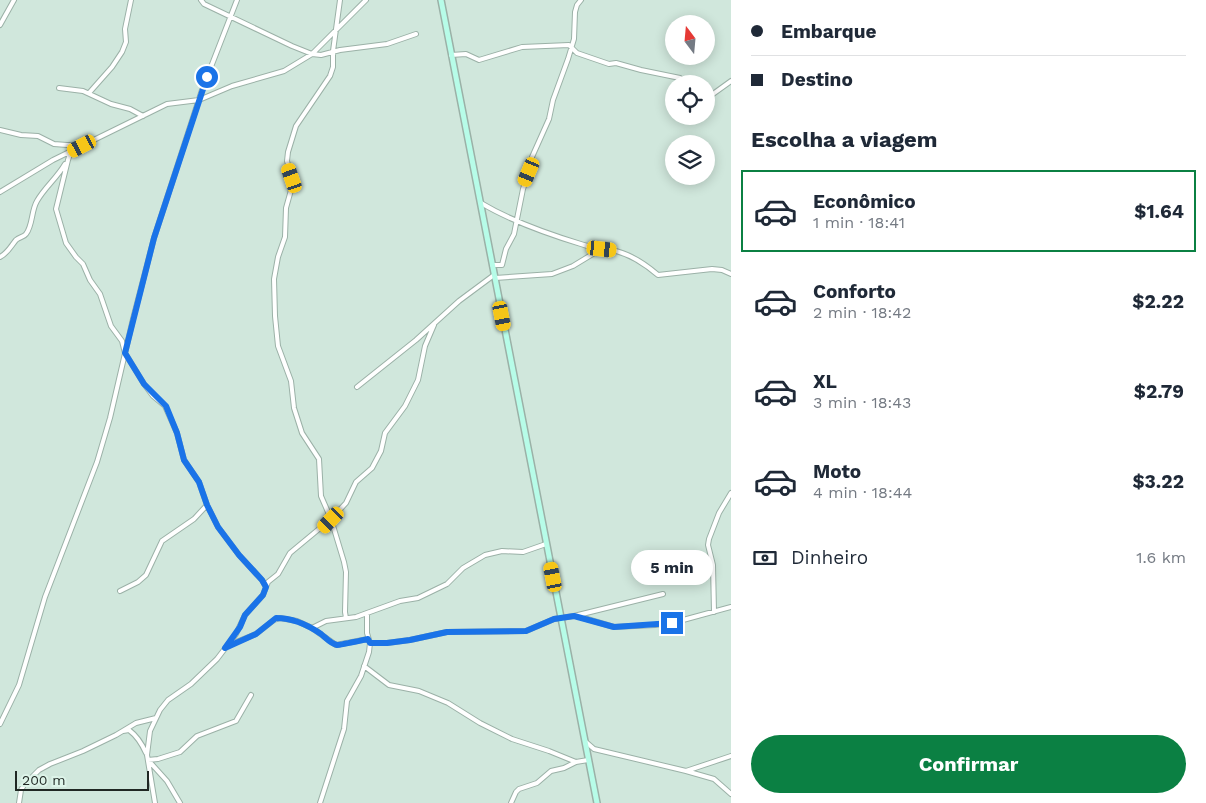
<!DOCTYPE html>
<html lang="pt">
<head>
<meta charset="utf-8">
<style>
  :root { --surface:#fff; --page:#f2f2f3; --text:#1f2937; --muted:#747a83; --line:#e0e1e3; --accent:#0b8043 }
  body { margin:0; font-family:"Work Sans",sans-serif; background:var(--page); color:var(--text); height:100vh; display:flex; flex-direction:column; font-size:19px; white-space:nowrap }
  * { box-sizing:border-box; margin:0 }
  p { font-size:16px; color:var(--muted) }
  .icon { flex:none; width:28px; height:28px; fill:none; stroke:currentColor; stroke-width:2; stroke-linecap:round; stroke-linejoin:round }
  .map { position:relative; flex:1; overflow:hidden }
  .details { display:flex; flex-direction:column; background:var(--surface); width:475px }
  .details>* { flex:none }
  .guide { display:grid; align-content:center; height:110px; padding:0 20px; background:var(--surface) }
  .needle { width:32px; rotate:344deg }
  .tools { position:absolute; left:665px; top:15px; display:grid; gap:10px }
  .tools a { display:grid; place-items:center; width:50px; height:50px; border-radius:50%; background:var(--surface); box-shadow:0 2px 12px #0003; font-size:25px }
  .scale { position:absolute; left:15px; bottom:12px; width:134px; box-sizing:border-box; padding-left:5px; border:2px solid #1f2723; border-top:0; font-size:14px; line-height:18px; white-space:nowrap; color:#1f2723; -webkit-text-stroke:4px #ddf4e9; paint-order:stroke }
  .end { position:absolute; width:22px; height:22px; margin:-11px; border:6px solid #1a73e8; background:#fff; box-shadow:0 0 0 2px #fff }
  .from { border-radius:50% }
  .bubble { position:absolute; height:35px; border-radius:18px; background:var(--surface); box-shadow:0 2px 12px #0003; font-size:16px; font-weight:700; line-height:35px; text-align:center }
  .car { position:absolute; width:15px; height:30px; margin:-15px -8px; border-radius:6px; box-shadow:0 0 4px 1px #0007; background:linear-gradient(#f5c518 24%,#345 0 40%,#f5c518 0 76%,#345 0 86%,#f5c518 0) }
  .guide b { display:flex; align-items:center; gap:18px; height:48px; font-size:19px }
  .guide b+b { border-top:1px solid var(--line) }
  .guide i { width:12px; height:12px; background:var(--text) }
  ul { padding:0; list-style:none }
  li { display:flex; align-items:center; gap:15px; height:82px; margin:0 10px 8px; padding:0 10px; border:2px solid transparent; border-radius:0px }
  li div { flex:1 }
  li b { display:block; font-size:19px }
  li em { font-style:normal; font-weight:700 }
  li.on { border-color:var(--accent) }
  li>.icon { width:45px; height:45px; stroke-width:1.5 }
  h2 { padding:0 20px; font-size:22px; line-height:60px }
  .pay { display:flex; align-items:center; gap:12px; height:55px; padding:0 20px; font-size:19px }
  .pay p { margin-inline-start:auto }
  .primary-button { display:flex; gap:10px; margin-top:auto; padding:10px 20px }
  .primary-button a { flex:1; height:58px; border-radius:30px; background:var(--accent); color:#fff; font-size:20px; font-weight:700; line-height:58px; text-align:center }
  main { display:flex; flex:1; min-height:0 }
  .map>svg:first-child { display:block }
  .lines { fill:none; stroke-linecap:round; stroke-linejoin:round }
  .street-casing { stroke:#9bb1a7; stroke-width:6 }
  .secondary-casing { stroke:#9bb1a7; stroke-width:8 }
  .street { stroke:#fff; stroke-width:4 }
  .secondary { stroke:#b7fce8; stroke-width:5 }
  .route { stroke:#1a73e8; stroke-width:6 }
</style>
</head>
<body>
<main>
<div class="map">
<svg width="731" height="803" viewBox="0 0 731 803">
  <rect width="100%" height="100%" fill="#d0e7dc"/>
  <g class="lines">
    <defs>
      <path id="street" d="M201,0L204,4L292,46L312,54L321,55L340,50L387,44L416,34
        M340,0L333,51V67L330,76L296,126L288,152L287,161L293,183L286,208L285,237L278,257L274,279L275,316L278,346L291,381L294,408L302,433L319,459L321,496L331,519L344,562L346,572L345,612L346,618
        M0,25L14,0
        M451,55L466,54L479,60L522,47L569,45L577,53L609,64L616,63L641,70L680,78L686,84
        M59,88L83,91L111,104L130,109L143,116
        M89,93L112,67L122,52L126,42L125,29L131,0
        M706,99L731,81
        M0,130L21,135L38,136L54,144L80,146
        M69,145L71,151L68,160L56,209L66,243L76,257L83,264L90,280L100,294L111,326L122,341L125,353L144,384L153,396L165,406L177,433L184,460L199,482L207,505L218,527L239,555L262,580L266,587
        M0,192L53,160L167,104L199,100L232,86L284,71L312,54L366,0
        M481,203C511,221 551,235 584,245C593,248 602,248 611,250C629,253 644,263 658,275L712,269L722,270L731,274
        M0,257C8,253 11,246 16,240C19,237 24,237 26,234C33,225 31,211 37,201C45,187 57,178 65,164
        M492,265H502L506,249L514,234L523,189L529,172L532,157L549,119L553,100L568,59L574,39L575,12L577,5L581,0
        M495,278L552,274L573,266L601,249
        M357,387L416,340L459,301L494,275
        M120,591L138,582L146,575L162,541L194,519L207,505
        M714,612L713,565L708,545L709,539L719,513L731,493
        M577,616L614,627L655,625L672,623L731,607
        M312,628L326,621L356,617L400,601L418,598L447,584L463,568L485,555L502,551L523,552L546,544
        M370,643H387L410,640L447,632L526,631L554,619L574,616L663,594
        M229,645L256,634L274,620L280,618L297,621L312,628L336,645L368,639
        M364,666L389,685L419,691L448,703L480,723L512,739L549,751L576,762L588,760
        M0,724L19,685L45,597L97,462L110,418L133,319L154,238L202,90L237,0
        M123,731L129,730C137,736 142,744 146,753
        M586,742L594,749L686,771L731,756
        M686,771L714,779L731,794
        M19,803L21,790L24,785L39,770L50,764L83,751L116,735L136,723L156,718
        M155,803L147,755L150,731L160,710L168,700L191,684L217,659L236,634L245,615L263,595L268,582L278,574L290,553L331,519L346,503L356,482L372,468L381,451L385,433L405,406L418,380L425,346L434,325
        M180,803L167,781L148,760L158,759L180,752L197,736L236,721L251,695
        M320,803L344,729L347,701L361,676L369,652L370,643L367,633V613
        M511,803L516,792L519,789L537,783L551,771L564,768L576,762"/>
      <path id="secondary" d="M441,0L597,803"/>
    </defs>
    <use href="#street" class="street-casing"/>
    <use href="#secondary" class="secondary-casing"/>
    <use href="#street" class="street"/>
    <use href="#secondary" class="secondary"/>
  </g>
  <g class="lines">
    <path class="route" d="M207,77L154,238L125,353L144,384L166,406L177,433L184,460L199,482L207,505L218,527L239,555L262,580L266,587L263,595L245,615L240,627L225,648L256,634L276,618C292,618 308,625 321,634C326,638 331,644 337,645C340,645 363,640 368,639L370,643H387L410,640L447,632L526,631L554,619L574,616L614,627L672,623"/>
  </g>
</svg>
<div class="tools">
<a><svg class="needle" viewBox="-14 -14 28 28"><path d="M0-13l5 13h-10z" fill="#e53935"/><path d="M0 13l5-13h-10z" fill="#747a83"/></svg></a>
<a><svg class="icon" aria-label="locate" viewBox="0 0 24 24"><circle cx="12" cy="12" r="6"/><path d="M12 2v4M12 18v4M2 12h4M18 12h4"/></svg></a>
<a><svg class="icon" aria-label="layers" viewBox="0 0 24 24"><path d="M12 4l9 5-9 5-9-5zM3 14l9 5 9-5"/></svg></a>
</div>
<div class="scale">200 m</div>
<i class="end from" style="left:207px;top:77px"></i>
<i class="end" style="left:672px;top:623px"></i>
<div class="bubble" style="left:631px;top:550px;width:82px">5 min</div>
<i class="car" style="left:82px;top:146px;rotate:243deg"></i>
<i class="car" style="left:529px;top:172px;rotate:203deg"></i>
<i class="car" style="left:292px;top:178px;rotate:341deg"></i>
<i class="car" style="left:602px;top:249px;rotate:96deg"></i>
<i class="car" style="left:502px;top:316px;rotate:169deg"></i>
<i class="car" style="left:331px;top:520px;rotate:224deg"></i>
<i class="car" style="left:553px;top:577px;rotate:349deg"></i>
</div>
<section class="details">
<div class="guide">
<b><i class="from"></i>Embarque</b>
<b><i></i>Destino</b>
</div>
<h2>Escolha a viagem</h2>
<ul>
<li class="on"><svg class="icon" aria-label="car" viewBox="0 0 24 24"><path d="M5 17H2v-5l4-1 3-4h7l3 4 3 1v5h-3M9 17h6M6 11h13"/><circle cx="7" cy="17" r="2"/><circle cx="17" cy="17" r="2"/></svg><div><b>Econômico</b><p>1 min · 18:41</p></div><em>$1.64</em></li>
<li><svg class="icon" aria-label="car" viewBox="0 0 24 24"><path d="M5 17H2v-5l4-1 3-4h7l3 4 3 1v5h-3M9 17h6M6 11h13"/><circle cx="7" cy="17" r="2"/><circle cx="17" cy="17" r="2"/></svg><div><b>Conforto</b><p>2 min · 18:42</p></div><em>$2.22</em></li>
<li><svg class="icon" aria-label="car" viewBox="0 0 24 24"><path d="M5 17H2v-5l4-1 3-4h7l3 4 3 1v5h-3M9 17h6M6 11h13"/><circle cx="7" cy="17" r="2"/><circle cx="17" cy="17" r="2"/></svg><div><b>XL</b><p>3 min · 18:43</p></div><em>$2.79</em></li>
<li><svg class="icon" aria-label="car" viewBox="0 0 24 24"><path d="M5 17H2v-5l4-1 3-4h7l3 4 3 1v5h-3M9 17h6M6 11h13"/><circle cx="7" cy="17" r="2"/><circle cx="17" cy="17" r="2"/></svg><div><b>Moto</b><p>4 min · 18:44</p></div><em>$3.22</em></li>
</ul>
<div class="pay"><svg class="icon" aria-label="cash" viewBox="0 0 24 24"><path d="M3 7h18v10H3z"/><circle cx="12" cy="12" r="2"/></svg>Dinheiro<p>1.6 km</p></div>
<div class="primary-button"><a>Confirmar</a></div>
</section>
</main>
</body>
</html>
